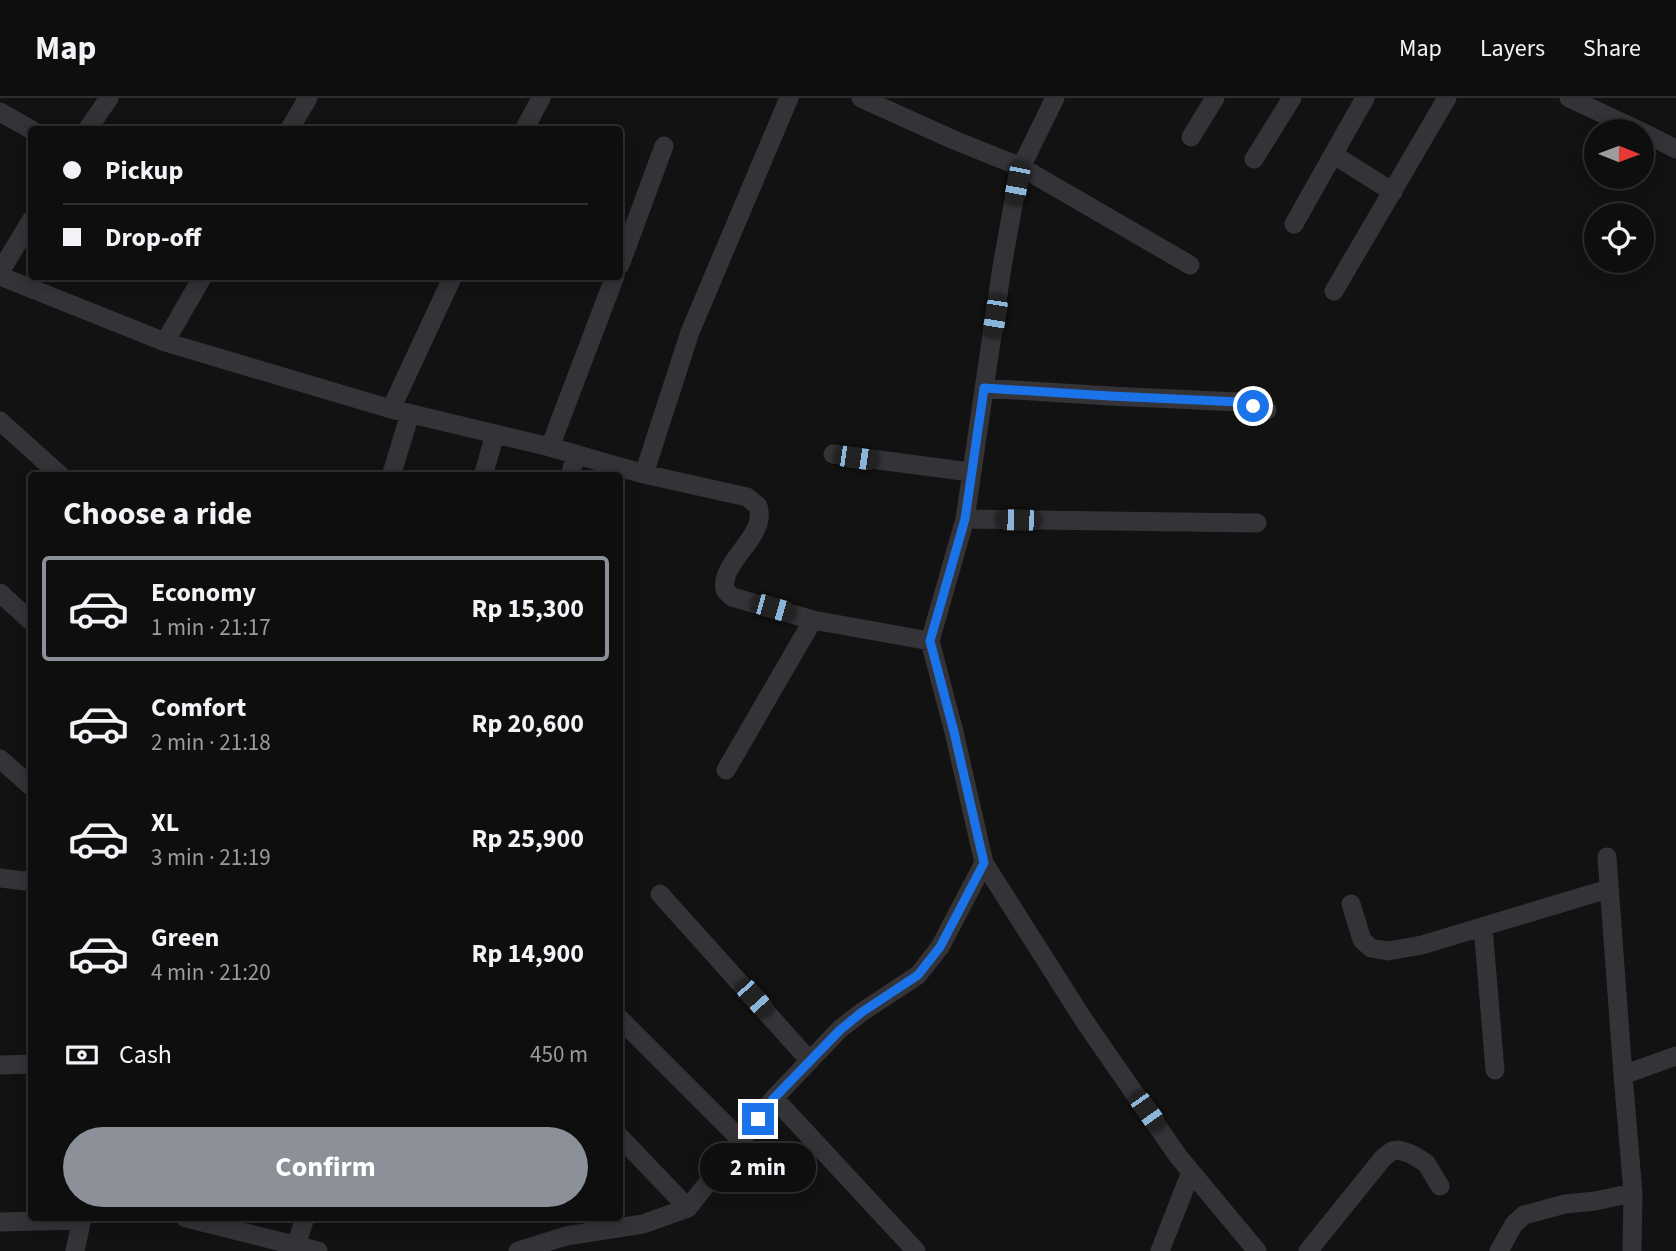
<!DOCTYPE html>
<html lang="en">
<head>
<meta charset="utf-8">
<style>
  :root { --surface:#0e0e0e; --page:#1c1c1c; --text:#f1f3f6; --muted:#9b9c9e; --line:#2e2e2e; --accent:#8c9099 }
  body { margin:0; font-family:"Source Sans 3",sans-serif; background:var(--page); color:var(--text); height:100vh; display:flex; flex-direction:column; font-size:26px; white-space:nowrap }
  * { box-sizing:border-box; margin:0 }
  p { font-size:23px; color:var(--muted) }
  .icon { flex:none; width:38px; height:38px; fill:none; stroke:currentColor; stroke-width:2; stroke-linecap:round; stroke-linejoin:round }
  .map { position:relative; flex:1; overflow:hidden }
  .drawer { position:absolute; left:28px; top:374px; width:595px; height:749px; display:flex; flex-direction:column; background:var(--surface); border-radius:7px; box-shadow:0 4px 18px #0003,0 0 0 2px var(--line) }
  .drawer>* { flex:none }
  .top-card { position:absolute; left:28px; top:28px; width:595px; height:154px; border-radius:7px; box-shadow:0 4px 18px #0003,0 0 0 2px var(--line); display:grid; align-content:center; height:154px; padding:0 35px; background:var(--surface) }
  .needle { width:46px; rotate:91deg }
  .tools { position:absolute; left:1584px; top:21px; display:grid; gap:14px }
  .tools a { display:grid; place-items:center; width:70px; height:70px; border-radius:50%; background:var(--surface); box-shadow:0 4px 18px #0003,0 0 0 2px var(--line); font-size:35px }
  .end { position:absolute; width:32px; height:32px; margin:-16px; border:9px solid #1a73e8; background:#fff; box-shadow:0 0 0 4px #fff }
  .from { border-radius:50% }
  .bubble { position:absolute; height:49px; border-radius:24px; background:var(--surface); box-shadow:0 4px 18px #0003,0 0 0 2px var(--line); font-size:23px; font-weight:700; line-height:49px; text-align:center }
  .car { position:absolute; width:21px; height:42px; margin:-21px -10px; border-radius:9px; box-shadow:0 0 5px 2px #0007; background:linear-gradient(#222 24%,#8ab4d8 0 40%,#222 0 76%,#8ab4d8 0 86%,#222 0) }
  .top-card b { display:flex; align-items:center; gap:24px; height:66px; font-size:26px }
  .top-card b+b { border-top:2px solid var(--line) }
  .top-card i { width:18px; height:18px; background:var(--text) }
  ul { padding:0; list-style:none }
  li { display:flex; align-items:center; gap:21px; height:105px; margin:0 14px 10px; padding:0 21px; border:4px solid transparent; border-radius:7px }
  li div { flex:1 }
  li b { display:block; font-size:26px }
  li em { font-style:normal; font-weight:700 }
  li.selected { border-color:var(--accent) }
  li>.icon { width:63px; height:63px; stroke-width:1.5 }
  h2 { padding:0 35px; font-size:32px; line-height:84px }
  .pay { display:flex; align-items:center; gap:18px; height:77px; padding:0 35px; font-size:26px }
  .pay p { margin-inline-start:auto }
  .primary-button { display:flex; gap:14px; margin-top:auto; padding:14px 35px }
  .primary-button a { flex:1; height:80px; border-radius:42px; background:var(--accent); color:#fff; font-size:28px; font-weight:700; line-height:80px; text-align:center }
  header { display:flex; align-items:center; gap:42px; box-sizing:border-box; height:98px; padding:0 35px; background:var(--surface); border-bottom:2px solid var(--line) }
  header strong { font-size:33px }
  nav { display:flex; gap:38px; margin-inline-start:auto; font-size:24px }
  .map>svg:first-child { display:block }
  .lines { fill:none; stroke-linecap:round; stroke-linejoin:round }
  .minor { stroke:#333338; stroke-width:19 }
  .route { stroke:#1a73e8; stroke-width:9 }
</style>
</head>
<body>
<header>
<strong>Map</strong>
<nav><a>Map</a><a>Layers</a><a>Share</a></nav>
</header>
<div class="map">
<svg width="1676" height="1153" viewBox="0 0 1676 1153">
  <rect width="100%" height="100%" fill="#121213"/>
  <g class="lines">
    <path class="minor" d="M861,0L954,42L1021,69L1190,167
      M1055,0L1021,69L1017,85L1002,169L965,421L930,543L954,634L984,765L1085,924L1178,1058L1257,1153
      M1569,0L1640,33
      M0,14L32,32
      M87,32L109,0
      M289,32L308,0
      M524,32L541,0
      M1642,34L1676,51
      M1191,39L1215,0
      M1334,57L1393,94
      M1254,61L1292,0
      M1294,126L1365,0
      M620,167L664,48
      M0,174L32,121
      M0,178L165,244L391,311L550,349L644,376L747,399L758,408C759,412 760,416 759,420C757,444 720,467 725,492L732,499L813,522L930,543
      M1334,193L1447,0
      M165,244L203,178
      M984,290L1110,298L1239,304L1267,312
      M391,311L453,178
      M0,323L61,378
      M550,349L615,178
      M833,356L970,374
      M644,376L690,234L789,0
      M391,378L410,316
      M483,378L495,336
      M570,378L576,356
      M965,421L1257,425
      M0,495L32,524
      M0,661L32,689
      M726,672L813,522
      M1607,759L1623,977
      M0,780L25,783L32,782
      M660,796L810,963
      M1351,806L1362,842L1371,850L1388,853L1422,847L1608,791
      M1483,829L1495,972
      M620,921L741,1042
      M0,967L32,966
      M774,1000L916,1153
      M620,1039L688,1110
      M186,1120L318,1153
      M0,1124L82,1122
      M296,1147L305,1120
      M75,1153L82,1120
      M518,1153L566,1138L643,1126L688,1110L774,1000L840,931L862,914L918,877L940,849L984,765
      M1160,1153L1191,1074
      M1308,1153L1383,1060L1392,1053L1399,1052L1411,1056L1426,1065L1440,1088
      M1499,1153L1514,1126L1524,1117L1565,1106L1595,1103L1633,1095
      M1632,1153L1633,1095L1623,977L1676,958"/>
  </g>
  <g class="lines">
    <path class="route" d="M758,1021L774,1000L840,932L862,914L918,877L940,849L984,765L954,634L930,543L965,421L984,290L1110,298L1239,304L1253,308"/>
  </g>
</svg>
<div class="tools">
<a><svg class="needle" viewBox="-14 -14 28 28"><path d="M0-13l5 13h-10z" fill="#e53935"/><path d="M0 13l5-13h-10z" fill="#9b9c9e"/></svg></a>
<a><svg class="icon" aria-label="locate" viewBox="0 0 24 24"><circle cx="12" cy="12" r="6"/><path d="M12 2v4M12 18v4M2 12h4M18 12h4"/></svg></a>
</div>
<i class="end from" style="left:1253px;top:308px"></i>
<i class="end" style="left:758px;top:1021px"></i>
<div class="bubble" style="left:700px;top:1045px;width:116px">2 min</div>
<i class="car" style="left:1017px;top:85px;rotate:191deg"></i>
<i class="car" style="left:995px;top:218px;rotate:189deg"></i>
<i class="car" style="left:856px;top:360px;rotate:98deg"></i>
<i class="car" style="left:1018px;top:422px;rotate:271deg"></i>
<i class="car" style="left:773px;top:510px;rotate:106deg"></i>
<i class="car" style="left:754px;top:900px;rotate:138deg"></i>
<i class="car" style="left:1147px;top:1013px;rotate:145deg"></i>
<div class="top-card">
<b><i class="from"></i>Pickup</b>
<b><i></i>Drop-off</b>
</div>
<section class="drawer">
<h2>Choose a ride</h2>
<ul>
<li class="selected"><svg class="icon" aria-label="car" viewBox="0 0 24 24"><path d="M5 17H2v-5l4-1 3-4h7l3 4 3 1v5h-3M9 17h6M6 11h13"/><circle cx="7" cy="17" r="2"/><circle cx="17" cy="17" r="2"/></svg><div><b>Economy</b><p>1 min · 21:17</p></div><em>Rp 15,300</em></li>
<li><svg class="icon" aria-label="car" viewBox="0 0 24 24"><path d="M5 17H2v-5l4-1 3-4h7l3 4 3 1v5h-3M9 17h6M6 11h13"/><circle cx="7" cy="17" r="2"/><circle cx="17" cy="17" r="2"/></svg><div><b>Comfort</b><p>2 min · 21:18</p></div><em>Rp 20,600</em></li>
<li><svg class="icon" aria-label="car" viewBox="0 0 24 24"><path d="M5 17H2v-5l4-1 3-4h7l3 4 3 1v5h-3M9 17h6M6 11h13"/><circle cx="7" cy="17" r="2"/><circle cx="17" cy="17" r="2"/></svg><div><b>XL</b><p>3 min · 21:19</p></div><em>Rp 25,900</em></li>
<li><svg class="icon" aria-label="car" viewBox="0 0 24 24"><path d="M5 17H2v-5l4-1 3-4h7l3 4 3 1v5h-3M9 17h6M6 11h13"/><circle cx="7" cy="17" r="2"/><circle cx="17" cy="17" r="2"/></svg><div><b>Green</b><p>4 min · 21:20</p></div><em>Rp 14,900</em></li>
</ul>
<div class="pay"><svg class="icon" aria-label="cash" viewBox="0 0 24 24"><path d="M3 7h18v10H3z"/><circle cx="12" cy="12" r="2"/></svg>Cash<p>450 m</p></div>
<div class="primary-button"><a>Confirm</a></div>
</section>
</div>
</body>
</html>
